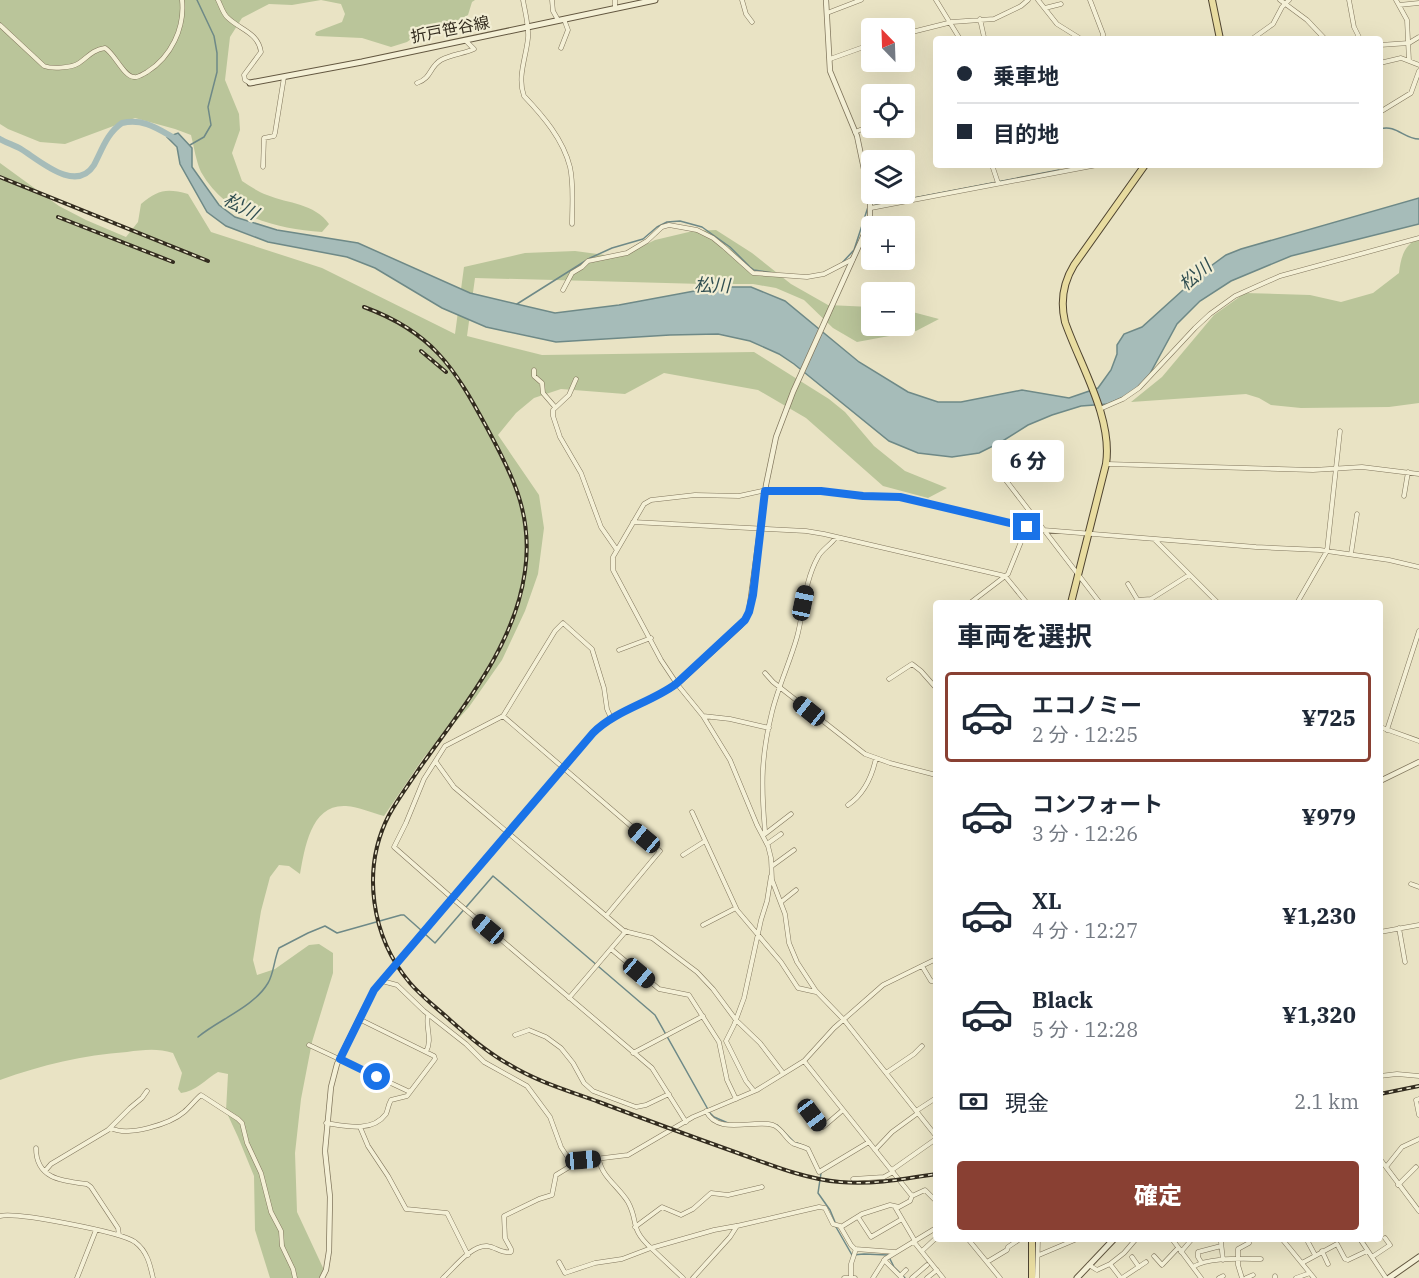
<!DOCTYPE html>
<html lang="ja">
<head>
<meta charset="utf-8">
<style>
  :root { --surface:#fff; --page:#f6f6f7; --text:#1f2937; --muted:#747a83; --line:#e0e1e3; --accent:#894033 }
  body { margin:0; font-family:"IBM Plex Serif","Noto Sans JP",serif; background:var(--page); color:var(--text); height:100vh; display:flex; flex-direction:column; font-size:22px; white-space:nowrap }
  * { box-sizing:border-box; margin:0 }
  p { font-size:20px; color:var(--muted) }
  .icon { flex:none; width:33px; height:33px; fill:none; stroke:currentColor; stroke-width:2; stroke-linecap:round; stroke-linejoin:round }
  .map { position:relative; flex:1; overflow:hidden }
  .side { position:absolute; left:933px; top:600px; width:450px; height:642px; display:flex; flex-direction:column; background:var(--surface); border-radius:6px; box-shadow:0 6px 24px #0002 }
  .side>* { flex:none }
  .hud { position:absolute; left:933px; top:36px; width:450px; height:132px; border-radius:6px; box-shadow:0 6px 24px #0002; display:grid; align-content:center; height:132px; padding:0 24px; background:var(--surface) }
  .needle { width:39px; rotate:337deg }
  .controls { position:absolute; left:861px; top:18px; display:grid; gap:12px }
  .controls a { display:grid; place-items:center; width:54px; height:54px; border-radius:6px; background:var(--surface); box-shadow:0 6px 24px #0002; font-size:30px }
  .end { position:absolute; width:27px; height:27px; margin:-14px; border:8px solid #1a73e8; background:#fff; box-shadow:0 0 0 3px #fff }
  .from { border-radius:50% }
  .bubble { position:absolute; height:42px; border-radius:6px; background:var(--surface); box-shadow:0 6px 24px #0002; font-size:20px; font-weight:800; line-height:42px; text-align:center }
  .car { position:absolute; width:18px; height:36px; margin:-18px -9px; border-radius:8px; box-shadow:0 0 4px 2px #0007; background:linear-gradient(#222 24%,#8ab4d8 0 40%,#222 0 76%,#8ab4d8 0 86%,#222 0) }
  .hud b { display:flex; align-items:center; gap:21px; height:57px; font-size:22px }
  .hud b+b { border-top:2px solid var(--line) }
  .hud i { width:15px; height:15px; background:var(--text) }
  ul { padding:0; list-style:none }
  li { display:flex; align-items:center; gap:18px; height:90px; margin:0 12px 9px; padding:0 12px; border:3px solid transparent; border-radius:6px }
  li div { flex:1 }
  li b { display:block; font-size:22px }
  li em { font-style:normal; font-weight:800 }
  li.active { border-color:var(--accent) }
  li>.icon { width:54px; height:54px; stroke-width:1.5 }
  h2 { padding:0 24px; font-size:27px; line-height:72px }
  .pay { display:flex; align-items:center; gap:15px; height:66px; padding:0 24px; font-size:22px }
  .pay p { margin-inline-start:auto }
  .primary-button { display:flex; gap:12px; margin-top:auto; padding:12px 24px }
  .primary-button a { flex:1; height:69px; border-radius:6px; background:var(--accent); color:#fff; font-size:24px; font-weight:800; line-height:69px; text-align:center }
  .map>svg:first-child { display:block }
  .green { fill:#bac59a }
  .water { fill:#a6bcb9; stroke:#6e8987; stroke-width:1.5 }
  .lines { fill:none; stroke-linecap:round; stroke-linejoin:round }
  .stream { stroke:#6e8987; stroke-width:1.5 }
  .river { stroke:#a6bcb9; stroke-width:6 }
  .minor-casing { stroke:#81765d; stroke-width:5 }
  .tertiary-casing { stroke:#81765d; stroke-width:6 }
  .secondary-casing { stroke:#635740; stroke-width:7 }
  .primary-casing { stroke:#4f4430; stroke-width:8 }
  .minor { stroke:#f4f0d6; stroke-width:4 }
  .tertiary { stroke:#f4f0d6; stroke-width:4.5 }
  .secondary { stroke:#f4f0d6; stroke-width:5 }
  .primary { stroke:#e8dca0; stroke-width:6 }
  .rail-casing { stroke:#332c1f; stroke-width:4 }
  .rail { stroke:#f1edd3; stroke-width:1.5; stroke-dasharray:4.5; stroke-linecap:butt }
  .route { stroke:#1a73e8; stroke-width:8 }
  .labels { text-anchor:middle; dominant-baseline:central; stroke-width:4.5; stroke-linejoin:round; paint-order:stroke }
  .street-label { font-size:16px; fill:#332c1f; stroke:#f1edd3 }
  .water-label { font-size:18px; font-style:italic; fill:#304e51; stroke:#f1edd3 }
</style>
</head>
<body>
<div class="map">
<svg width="1419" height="1278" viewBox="0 0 1419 1278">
  <rect width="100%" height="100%" fill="#e9e3c4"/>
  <path class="green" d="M0,0H475L472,2L468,15L458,20L445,32L418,34L407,42L391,47L362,38L317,36L315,35L316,32L342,22L345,14L341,4L321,0L292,5L269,4L242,18L230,37L225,80L239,114L240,130L232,153L242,181C250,186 258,192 267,195C289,204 314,203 329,224L322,232C274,228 227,217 201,172C196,161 194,147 191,135L175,129L135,118L65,144L40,142L8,129L0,124Z
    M0,163L59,206L86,220L126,237L138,222L141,204C158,190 166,188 188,194L211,232L322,268L455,334L464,267L525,253L575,251L620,257L655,240L693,231L716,230L752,253L791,284L828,305L871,307L872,326H904L905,310L939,319L916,331L857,342L833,328L804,300L776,288L753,284H703L475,278L467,336L542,355L754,352L829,399L845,412L874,446L905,471L947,488L928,498L883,486L806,418L758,390L664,373L625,394L561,389L534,398L516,413L498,435L539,495L544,528L538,574L525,611L502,660L469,707L424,757L384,816C372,813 359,807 346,806C311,804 305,847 300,874L289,866L279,865L270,877L261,911L253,960L257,975L275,969L309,945L319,944L333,953V973L312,1042L301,1099L295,1153L297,1212L324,1270L321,1278H270L255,1230L254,1176L238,1137L226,1111L228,1074L218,1072C206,1079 195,1092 181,1093L178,1089L182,1073L173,1053C157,1048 143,1050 127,1052C83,1055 42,1065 0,1080Z
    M1419,237V403L1389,407L1301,408L1271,405L1259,398L1246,394L1131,402L1162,377L1214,315L1245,293L1310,295L1341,302L1373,293L1399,273C1401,256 1404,246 1419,237Z"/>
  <path class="water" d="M178,133L192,148V167L219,205L235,217L277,230L358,243L470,293L555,313L619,305L716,287H751L785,301L859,362L908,392L938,402H961L1022,390L1069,398L1098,388L1111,370L1117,354V345L1124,334L1142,327L1204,271L1226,255L1241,249L1419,198V224L1291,256L1231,281L1200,301L1177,324L1146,381L1128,395L1108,404L1081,406L1052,415L1028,425L1001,442L979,453L952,457L918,453L889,441L794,364L779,354L750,341L718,334L670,335L556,342L486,327L442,308L375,268L347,257L268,242L226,226L207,212L180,164L177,147L167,137Z"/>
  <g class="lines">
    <path class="stream" d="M1380,129C1396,124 1404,139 1419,139
      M190,145L204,137L211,125L208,107L217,72V53L214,36L197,0
      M872,206L1059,170
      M841,264L854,250L868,207
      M517,304L590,258L612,248L643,239L657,227L667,222L680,221L702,227L730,247L750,267L754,270L773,273
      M425,934L435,943L493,876L655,1015L710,1113L714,1117L728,1123
      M198,1037C218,1020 254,1007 268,983C274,973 274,959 279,948L308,933L325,926L337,933L401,915H404L422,931
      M777,1125L793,1141
      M797,1143L809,1148
      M821,1173L818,1193L830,1210L835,1222
      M836,1227L852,1255L864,1254L888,1255L894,1267L905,1278"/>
    <path class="river" d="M0,139C7,143 14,145 21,149C39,160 76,194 94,165C102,150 107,133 122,123C144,118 158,129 176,139"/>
    <defs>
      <path id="minor" d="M218,0C221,6 223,13 227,17C240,30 258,32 261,52L244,75L245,80L250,83
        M523,0C525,12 529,26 528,38C526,58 517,77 524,96C543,116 563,139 570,167C574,185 572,206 572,224
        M552,0L553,11L558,20
        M615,0V8
        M742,0L746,14L752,22
        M936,0L960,39
        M1038,0L1057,24L1081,39
        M1090,0L1103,34V39
        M1280,0L1307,20L1325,39
        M1349,0L1354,27L1360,39
        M1396,0L1407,20L1409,61
        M1399,5L1419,3
        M1045,8L1061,4
        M827,13L861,0
        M980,19L984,37
        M0,25L44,66C52,69 72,68 79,63C88,57 92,50 105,48C115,54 124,77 134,77C138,78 143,74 147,72C171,57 185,28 182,0
        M904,34L952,22L994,19L1021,6L1028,0
        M1252,39L1273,24L1282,7L1289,0
        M1380,45L1409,43L1419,37
        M561,48L568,30L564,19
        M830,59L872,44
        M1380,63L1401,58L1419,65
        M417,83C432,78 429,67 441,60C452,54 463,54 474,49L465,40
        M1380,112L1411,93L1419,71
        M855,132L872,125
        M992,165L998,183
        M263,167L264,138L274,136L275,133L284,77
        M871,208L1097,165
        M563,290L572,273L582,267L588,261L627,253L647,241L662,227L669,225L697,230L713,238L724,247L753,273L807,277L824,274L853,259
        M534,370V376L542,383L543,393L555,407
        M576,379L569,395L553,410V416L560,437L581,473L601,527L617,550
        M1100,409L1123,399L1139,388L1195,328L1210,314L1235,296L1280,276L1419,238
        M1107,464L1313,470L1362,467L1419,474
        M998,470L1100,603
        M1404,496L1408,472
        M633,522L806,531L824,534L1005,576L1027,603
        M1155,540L1218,603
        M1351,554L1357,514
        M1128,584L1137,599L1135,603
        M1137,600L1151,599L1189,575
        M970,603L1008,574L1027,527
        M1297,603L1327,551L1340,431
        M619,650L651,638
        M765,673L773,682L865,754L890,763L936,775
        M889,679L912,664L921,671L936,688
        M503,716L660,851L606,916
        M703,716L730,719L769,728
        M611,718L607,709L604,688L592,649L563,623L555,631L503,716L445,746L424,779L406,823L394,847L452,898L652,1068L686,1122
        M1380,727L1419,741
        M1387,730L1419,631
        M436,762L454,787L618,926L624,931L652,938L697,972L713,989L736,1020L760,1043L783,1073
        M848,805C864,794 872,777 876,758
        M692,812L737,910L781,962L798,988L816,992
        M765,834L791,814
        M763,836L765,831C761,785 761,756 772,712C778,687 790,662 797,637C804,611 804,582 818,557C822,549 831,545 836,537
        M767,844L781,834
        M683,855L705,841
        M772,866L794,850
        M1411,884L1419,887
        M781,902L796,890
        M703,925L736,908
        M1399,928L1405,962
        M1380,932L1419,925
        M611,949L659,989L689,995L719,1042L727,1080L736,1099
        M922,966L931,981L936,982
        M382,981L397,985L424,1011L466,1044L484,1062L527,1086L550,1117L561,1147L572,1164
        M569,998L626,931
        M515,1035L529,1030L546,1037L561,1048L573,1063L584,1083L593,1091L636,1107L646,1105L669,1094
        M309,1045L410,1092
        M426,1052C433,1039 425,1027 428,1015
        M633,1053L703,1016
        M804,1061L912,1196L925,1190L936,1201
        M886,1073L914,1054L922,1046
        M1380,1076L1397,1074L1419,1076
        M754,1091L746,1081L726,1041L734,1025L744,998L761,920L767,901L771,876
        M1419,1099L1416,1100L1419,1115
        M706,1111C718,1136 753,1119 773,1125C783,1129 786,1140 794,1144C799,1146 803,1146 808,1149L819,1172L869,1142
        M916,1111L936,1098
        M812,1115L823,1127L843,1110
        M326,1123C345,1126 372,1133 386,1114C388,1110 388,1105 391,1100L407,1096L435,1059L434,1056L359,1019
        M360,1127L368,1146L388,1176L406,1209L447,1213L468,1255
        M111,1128C128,1137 170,1124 184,1112C190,1107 195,1100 201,1095L238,1119L242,1123L247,1143L261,1173L271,1212L281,1231L282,1246L293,1269L295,1278
        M936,1136L844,1020L816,991L797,962L789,943L785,914L772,880L771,858L768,846L757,825L730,760L703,716L677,684L661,660L613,570V557L644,504L651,500L695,495L739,496L766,490L824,491L863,496L900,497L1043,530L1256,547L1320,550L1389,560L1419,567
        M36,1148C36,1179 62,1181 87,1184L91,1187L118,1228L119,1235
        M875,1150L892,1132L918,1113
        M1380,1159L1419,1211
        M1386,1167L1402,1147L1419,1139
        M892,1170L936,1139
        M45,1171L51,1164L108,1130L130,1108L142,1098L147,1091
        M853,1179L884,1177L893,1172
        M1398,1185L1416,1167
        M895,1207L915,1241
        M0,1216C17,1212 121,1232 135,1242C147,1251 150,1264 153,1278
        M858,1217L871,1237L902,1219
        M635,1227L662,1207L681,1215L693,1209L711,1193L728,1195L762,1187
        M841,1227L862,1214L890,1205L899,1207L910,1201L912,1196
        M968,1239L1000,1278
        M1172,1239L1201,1278
        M1282,1239L1314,1278
        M1309,1239L1308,1242L1315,1255
        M1360,1239L1386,1278
        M914,1242L943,1278
        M1221,1242L1223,1260
        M922,1251L936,1238
        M1322,1251L1328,1264
        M1181,1252L1192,1239
        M1039,1255L1077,1239
        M1154,1256L1162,1265L1178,1248
        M1132,1257L1139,1267
        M1372,1257L1390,1245L1385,1238
        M884,1260L902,1278
        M559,1262L565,1273L595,1263L622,1259L651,1248C629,1228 639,1222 628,1202C619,1187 601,1176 599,1159
        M987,1262L1007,1250L1008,1247L1020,1239
        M1201,1262L1198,1257V1252L1221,1246
        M1302,1263L1337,1244L1345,1259L1348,1260L1367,1251
        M1110,1264L1124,1253L1136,1239
        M1089,1265L1097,1270L1110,1264L1120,1277L1122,1278L1146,1262
        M1193,1267C1208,1257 1242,1259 1261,1259
        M900,1276L906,1270
        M1275,1276V1278
        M851,1277V1264L856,1249
        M77,1278L96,1230
        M443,1278C454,1268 471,1245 487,1246C496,1247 502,1254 511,1252V1249L505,1238L504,1216L539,1199L552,1195L556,1175L579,1161L628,1155L693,1117L757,1090L804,1061L834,1028L883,985L936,959
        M683,1278L651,1248L714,1230L736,1226
        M693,1278L730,1237L737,1226L819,1207L825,1208L833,1224L840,1226L851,1245L855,1249L895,1252
        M844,1278H855
        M873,1278L885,1259L936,1228
        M912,1278L927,1265
        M927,1278L937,1270
        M1037,1278L1038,1239
        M1219,1278L1223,1276
        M1242,1278L1238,1265V1249L1249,1243
        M1246,1278L1253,1275
        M1296,1278L1310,1273"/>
      <path id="tertiary" d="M1380,781L1419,762
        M322,1278L326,1270L329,1251L330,1197L325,1151L331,1087L337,1064L362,1013L374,990L593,733C616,710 650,703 677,684L741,625L749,612L766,485L776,437L793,392L866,230L870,217V198L857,136L830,71L826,0"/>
      <path id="secondary" d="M250,83L362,62L655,0
        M1077,1278L1114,1239
        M1389,1278L1419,1257"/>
      <path id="primary" d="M1212,0L1220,39
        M1071,603L1106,464C1113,418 1080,365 1065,322C1060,301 1063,283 1074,265L1145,165
        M1032,1239V1278"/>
    </defs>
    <use href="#minor" class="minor-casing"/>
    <use href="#tertiary" class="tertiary-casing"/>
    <use href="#secondary" class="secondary-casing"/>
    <use href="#primary" class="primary-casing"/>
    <use href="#minor" class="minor"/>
    <use href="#tertiary" class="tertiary"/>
    <use href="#secondary" class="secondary"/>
    <use href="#primary" class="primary"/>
    <defs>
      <path id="rail" d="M0,177L208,261
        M58,217L173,262
        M364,307C432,332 454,367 487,428C513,476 533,515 525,571C515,647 461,709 419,769C409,784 398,799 389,815C361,869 371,937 410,983C422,997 437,1008 450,1020C469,1037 488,1053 510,1065C538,1082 569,1091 599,1102C644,1119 690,1136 735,1152C769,1164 804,1179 840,1182C872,1185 904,1179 936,1174
        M421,351L446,372
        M1380,1094L1419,1086"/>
    </defs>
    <use href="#rail" class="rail-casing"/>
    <use href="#rail" class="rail"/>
  </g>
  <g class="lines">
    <path class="route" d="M377,1077L340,1059L374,990L593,733C616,710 650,703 676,684L745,620L749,612L753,595L765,491H821L863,496L900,497L1027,527"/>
  </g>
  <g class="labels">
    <g class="street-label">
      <text transform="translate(450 29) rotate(-11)">折戸笹谷線</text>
    </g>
    <g class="water-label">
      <text transform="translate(241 206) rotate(28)">松川</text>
      <text transform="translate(1195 275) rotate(-40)">松川</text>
      <text transform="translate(712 285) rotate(1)">松川</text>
    </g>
  </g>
</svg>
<div class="controls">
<a><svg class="needle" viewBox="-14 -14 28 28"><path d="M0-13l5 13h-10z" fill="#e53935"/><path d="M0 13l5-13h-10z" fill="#747a83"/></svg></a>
<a><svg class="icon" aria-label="locate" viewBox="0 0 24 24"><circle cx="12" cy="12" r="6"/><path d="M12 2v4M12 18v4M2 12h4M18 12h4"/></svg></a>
<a><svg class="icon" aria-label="layers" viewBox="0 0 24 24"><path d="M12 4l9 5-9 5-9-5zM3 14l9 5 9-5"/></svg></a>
<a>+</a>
<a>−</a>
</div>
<i class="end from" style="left:377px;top:1077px"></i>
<i class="end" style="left:1027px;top:527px"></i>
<div class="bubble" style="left:992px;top:440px;width:72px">6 分</div>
<i class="car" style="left:803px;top:603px;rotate:12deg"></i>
<i class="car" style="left:809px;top:711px;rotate:309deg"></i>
<i class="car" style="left:644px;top:838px;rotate:310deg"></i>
<i class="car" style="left:488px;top:929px;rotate:310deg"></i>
<i class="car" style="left:639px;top:973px;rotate:130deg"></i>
<i class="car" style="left:812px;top:1115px;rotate:143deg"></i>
<i class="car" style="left:583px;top:1160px;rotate:85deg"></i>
<div class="hud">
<b><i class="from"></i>乗車地</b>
<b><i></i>目的地</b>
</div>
<section class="side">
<h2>車両を選択</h2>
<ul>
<li class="active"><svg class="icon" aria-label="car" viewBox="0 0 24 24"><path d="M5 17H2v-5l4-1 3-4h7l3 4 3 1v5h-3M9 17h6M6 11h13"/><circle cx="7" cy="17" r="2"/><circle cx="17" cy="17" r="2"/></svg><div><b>エコノミー</b><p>2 分 · 12:25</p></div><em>¥725</em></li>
<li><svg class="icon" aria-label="car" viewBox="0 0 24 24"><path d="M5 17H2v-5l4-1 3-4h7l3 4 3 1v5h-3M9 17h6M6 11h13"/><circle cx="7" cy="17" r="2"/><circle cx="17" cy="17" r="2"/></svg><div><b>コンフォート</b><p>3 分 · 12:26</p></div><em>¥979</em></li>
<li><svg class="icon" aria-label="car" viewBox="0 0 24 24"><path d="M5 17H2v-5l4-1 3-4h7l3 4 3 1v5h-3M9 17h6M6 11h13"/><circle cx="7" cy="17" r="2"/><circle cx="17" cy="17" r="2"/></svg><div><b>XL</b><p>4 分 · 12:27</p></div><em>¥1,230</em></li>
<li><svg class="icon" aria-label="car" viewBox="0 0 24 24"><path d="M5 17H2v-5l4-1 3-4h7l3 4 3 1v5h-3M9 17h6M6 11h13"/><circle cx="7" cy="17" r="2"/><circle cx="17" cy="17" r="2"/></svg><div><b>Black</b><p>5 分 · 12:28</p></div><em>¥1,320</em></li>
</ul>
<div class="pay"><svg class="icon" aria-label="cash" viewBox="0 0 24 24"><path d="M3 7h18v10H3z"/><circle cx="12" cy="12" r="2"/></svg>現金<p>2.1 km</p></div>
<div class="primary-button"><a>確定</a></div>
</section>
</div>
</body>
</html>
